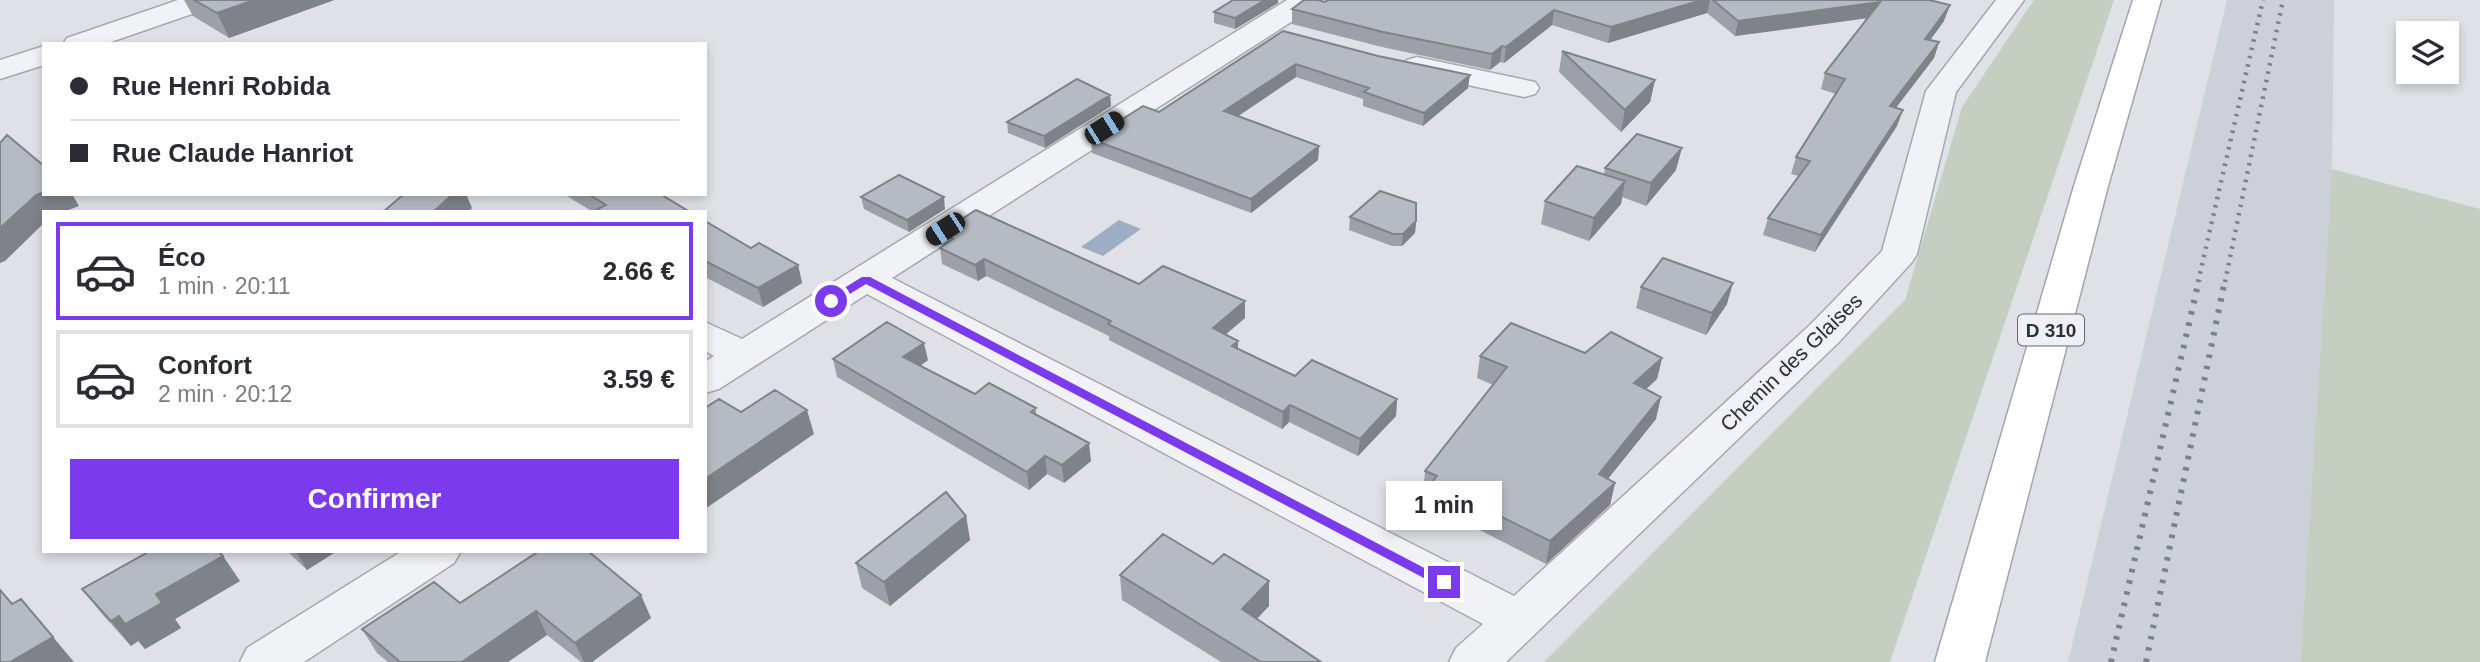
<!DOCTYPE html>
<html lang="fr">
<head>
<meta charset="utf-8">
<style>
  :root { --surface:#fff; --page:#f7f7f7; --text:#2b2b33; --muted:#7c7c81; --line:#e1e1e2; --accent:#7c3aed }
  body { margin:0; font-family:Helvetica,sans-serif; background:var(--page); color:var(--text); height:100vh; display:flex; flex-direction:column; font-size:26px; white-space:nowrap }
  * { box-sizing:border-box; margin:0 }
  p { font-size:23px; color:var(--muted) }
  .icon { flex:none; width:38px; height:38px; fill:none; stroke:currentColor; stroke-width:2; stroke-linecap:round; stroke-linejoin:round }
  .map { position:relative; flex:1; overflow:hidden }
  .details { position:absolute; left:42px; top:210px; width:665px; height:343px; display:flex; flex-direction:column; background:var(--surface); border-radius:0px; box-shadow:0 4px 10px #0003 }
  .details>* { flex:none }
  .banner { position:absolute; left:42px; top:42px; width:665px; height:154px; border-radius:0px; box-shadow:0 4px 10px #0003; display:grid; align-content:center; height:154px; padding:0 28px; background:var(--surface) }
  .buttons { position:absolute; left:2396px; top:21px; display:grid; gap:14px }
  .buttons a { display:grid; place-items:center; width:63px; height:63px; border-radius:0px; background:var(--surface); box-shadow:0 4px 10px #0003; font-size:35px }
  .end { position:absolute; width:32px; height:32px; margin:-16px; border:9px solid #7c3aed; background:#fff; box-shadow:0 0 0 4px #fff }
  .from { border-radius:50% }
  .bubble { position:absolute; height:49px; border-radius:0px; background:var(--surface); box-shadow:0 4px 10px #0003; font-size:23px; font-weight:700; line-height:49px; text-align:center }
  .car { position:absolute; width:21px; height:42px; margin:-21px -10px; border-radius:9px; box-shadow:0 0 5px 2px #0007; background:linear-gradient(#222 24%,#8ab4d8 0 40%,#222 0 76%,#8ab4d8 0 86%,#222 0) }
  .banner b { display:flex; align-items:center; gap:24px; height:66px; font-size:26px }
  .banner b+b { border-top:2px solid var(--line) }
  .banner i { width:18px; height:18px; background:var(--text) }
  ul { padding:12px 0 0; list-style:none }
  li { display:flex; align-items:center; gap:21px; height:98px; margin:0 14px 10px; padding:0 14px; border:4px solid var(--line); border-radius:0px }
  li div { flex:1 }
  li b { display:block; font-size:26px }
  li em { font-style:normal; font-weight:700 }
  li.selected { border-color:var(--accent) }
  li>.icon { width:63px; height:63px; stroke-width:1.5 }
  .action { display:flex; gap:14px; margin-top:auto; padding:14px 28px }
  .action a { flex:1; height:80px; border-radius:0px; background:var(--accent); color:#fff; font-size:28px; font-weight:700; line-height:80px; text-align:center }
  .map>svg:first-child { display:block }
  .built { fill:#cdd0d8 }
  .green { fill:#c4cfc1 }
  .water { fill:#9dadc3 }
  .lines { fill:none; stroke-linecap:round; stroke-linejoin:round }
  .street-casing { stroke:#a5a8b0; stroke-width:3 }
  .primary-casing { stroke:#9fa5b1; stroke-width:3 }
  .street { fill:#f1f2f5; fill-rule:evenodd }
  .primary { fill:#fff; fill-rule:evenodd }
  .rail-far1 { stroke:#7a808e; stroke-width:4.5; stroke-dasharray:2.5 6; stroke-linecap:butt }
  .rail { stroke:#7a808e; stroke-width:6; stroke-dasharray:3.5 8; stroke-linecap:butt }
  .wall { fill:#9da0a8 }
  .shaded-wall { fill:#7f8288 }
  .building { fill:#b6bac3; stroke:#7f8288; stroke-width:2 }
  .route { fill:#7c3aed }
  .labels { text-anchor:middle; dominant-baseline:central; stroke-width:5; stroke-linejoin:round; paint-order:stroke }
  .shield { fill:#eef0f4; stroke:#646973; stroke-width:2 }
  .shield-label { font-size:19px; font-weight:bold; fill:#292f3c }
  .street-label { font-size:21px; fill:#292f3c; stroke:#eef0f4 }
</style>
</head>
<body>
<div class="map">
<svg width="2480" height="662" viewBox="0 0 2480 662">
  <rect width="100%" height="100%" fill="#dfe1e6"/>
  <path class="built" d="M2227,0H2334L2332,169L2300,662H2068Z"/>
  <path class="green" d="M2034,0H2114L1890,662H1544L1905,300L1962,107Z
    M2332,169L2480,209V662H2300Z"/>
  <path class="water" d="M1119,220L1141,229L1103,256L1081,247Z"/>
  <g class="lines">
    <defs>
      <path id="street" d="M178,0H219L215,6L105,44H63L67,38Z
        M1287,0H1320L1316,6L892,278L1514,596L1811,324L1882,251L1926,91L1996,0H2024L1956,92L1917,254L1912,262L1839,342L1506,662H1449L1456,648L1483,624L867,294L719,389L705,393V362L714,356L705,351V322L742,339Z
        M44,46V65L0,79V60Z
        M1417,57L1535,82L1539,88L1535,94L1524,97L1407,72L1402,66L1407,60Z
        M402,551H461L454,563L304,662H240L247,648Z"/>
      <path id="primary" d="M2133,0H2161L2108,186L1985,662H1935L2074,186Z"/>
    </defs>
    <use href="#street" class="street-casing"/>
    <use href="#primary" class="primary-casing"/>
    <use href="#street" class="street"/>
    <use href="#primary" class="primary"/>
    <path class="rail-far1" d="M2198,282L2263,0
      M2225,282L2283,0"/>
    <path class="rail" d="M2111,662L2199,280
      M2146,662L2225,280"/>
  </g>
  <path class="wall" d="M184,0H334L229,38L193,16Z
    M1233,0H1278V3L1235,29L1214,23V12Z
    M1328,0H1929L1944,21L1930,40L1939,42L1934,58L1896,108L1897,126L1815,252L1763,235L1768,218L1799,176L1791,174L1796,157L1836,94L1821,89L1825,73L1868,18L1735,36L1707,13L1608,43L1552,25L1504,63L1500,62L1490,70L1382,47L1292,24V9L1325,2Z
    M1283,31L1378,56L1468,88L1423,126L1363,106V99L1296,77L1238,116L1319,146L1318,160L1251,213L1092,153L1091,139L1159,112Z
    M1562,51L1655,80L1650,102L1621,132L1559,72Z
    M1110,95L1111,106L1045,148L1008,133L1007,122Z
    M1605,168L1676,170L1646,206L1622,197L1621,204L1589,241L1541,224L1545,201L1604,174Z
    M567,194H660L690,212H593L567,196Z
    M861,197L945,209L909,232L864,209Z
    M1350,217L1416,221L1415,233L1402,246H1392L1349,230Z
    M705,221L751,248L798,265L802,283L763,307L705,277Z
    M940,233L1139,284L1245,301V318L1225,335L1238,349L1295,376L1397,399L1396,416L1358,456L1289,422L1282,429L1109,340V336L986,276L978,281L942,264L940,248L942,246Z
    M1641,287L1727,304L1706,335L1636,308Z
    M1585,353L1662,358L1657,379L1646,389L1656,419L1608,479L1615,483L1610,505L1546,564L1429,504L1430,497L1423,493L1425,471L1493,385L1477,378L1480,356Z
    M833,359L928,360L920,366L975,394L1036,408V414L1091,461L1064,483L1047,474L1029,490L837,377Z
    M966,516L970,540L890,606L862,588L856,563Z
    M287,551H337L307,570Z
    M1213,564L1269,581V606L1257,619L1321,662H1221L1122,600L1120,575Z
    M240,581L175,619L181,628L145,649L138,641L131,646L102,614L82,589Z
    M460,603L651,618L592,662H581L547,635L508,662H388L377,653L362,629Z"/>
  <path class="shaded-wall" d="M254,0H334L229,38L217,13Z
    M1265,0H1278V3L1235,29V18Z
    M1702,0H1710L1707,13L1608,43L1611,27Z
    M1880,2L1875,17L1735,36L1738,21Z
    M1950,5L1944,21L1920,54L1925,39Z
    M1554,10L1552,25L1504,63L1506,47Z
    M1939,42L1934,58L1884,123L1890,106Z
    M1502,46L1500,62L1490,70L1492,54Z
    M1296,64V77L1225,125L1224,111Z
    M1470,75L1468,88L1423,126L1424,113Z
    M1655,80L1650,102L1621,132L1625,110Z
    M1110,95L1111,106L1045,148L1044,136Z
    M1903,110L1897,126L1815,252L1821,235Z
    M1319,146L1318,160L1251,213V199Z
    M1682,148L1676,170L1646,206L1651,183Z
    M1625,181L1621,204L1589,241L1594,218Z
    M44,192V194H72L79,206L63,212H44V223L5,261L0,263V228L36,195Z
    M453,194H466L472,208L468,212H433Z
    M944,197L945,209L909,232L907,220Z
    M1416,221L1415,233L1402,246L1403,234Z
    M984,259L986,276L978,281L975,265Z
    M798,265L802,283L763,307L758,288Z
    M1733,283L1727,304L1706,335L1712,313Z
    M1245,301V318L1213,345V328Z
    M1238,341V357L1232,346Z
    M924,343L928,360L907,375L903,357Z
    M1662,358L1657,379L1629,405L1634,383Z
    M1661,397L1656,419L1594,496L1599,474Z
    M1397,399L1396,416L1358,456L1360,439Z
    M1290,405L1289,422L1282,429L1283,412Z
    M807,410L814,434L705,509V479Z
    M1089,443L1091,461L1064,483L1062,465Z
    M1045,456L1047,474L1029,490L1027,472Z
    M1615,483L1610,505L1546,564L1550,541Z
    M966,516L970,540L890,606L884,582Z
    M296,551H337L307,570Z
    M223,556L240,581L175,619L181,628L145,649L125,624L156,594Z
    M1269,581V606L1242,634V609Z
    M641,595L651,618L592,662H584L575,643Z
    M536,611L547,635L508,662H462Z
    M119,616L138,641L131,646L111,621Z
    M53,637L74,662H10Z"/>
  <path class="building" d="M194,0H254L217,13Z
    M1233,0H1265L1235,18L1214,12Z
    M1304,0H1318L1325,2L1328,0H1702L1611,27L1554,10L1506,47L1502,46L1492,54L1383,32L1292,9Z
    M1713,0H1929L1950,5L1925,39L1939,42L1890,106L1903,110L1821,235L1768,218L1810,161L1796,157L1845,79L1825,73L1880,2L1738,21Z
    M1283,31L1378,56L1470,75L1424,113L1364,92L1369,88L1296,64L1224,111L1319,146L1251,199L1091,139L1143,106L1159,112Z
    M1562,51L1655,80L1625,110Z
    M1077,79L1110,95L1044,136L1007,122Z
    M1637,134L1682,148L1651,183L1605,168Z
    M7,135L44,166V192L36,195L0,228V143Z
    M1577,166L1625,181L1594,218L1545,201Z
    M899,175L944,197L907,220L861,197Z
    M1380,191L1416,203V221L1403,234H1393L1350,217Z
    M404,194H453L433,212H383Z
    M588,194H660L690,212H596L594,211L606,205Z
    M976,210L1139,284L1163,266L1245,301L1213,328L1238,341L1232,346L1295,376L1312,360L1397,399L1360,439L1290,405L1283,412L1108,324L1111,321L984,259L975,265L940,248L953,239L940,233Z
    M705,221L751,248L759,243L798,265L758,288L705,261Z
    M1663,258L1733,283L1712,313L1641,287Z
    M887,322L924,343L903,357L975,394L989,383L1036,408L1031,412L1089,443L1062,465L1045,456L1027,472L833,359Z
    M1511,323L1585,353L1611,332L1662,358L1634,383L1661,397L1599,474L1615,483L1550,541L1432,482L1437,476L1425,471L1507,367L1480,356Z
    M775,390L807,410L705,479V408L719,399L741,412Z
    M946,492L966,516L884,582L856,563Z
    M1163,534L1213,564L1224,554L1269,581L1242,609L1321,662H1261L1120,575Z
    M150,551H218L223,556L156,594L162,603L125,624L119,616L111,621L82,589Z
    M539,551H588L641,595L575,643L536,611L462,662H400L362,629L434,582L460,603Z
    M0,590L12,604L21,599L53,637L10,662H0Z"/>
  <path class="route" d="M862,277H870L1451,582L1449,586H1439L866,284L835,303H828V298Z"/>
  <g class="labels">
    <rect class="shield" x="2018" y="314.5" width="66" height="31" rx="5"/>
    <g class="shield-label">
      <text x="2051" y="330">D 310</text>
    </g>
    <g class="street-label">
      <text transform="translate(1791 362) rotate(-44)">Chemin des Glaises</text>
    </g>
  </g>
</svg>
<div class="buttons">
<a><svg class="icon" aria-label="layers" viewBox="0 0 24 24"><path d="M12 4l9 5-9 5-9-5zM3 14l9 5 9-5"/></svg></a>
</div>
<i class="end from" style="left:831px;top:301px"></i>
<i class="end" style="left:1444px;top:582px"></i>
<div class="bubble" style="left:1386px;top:481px;width:116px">1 min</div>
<i class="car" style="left:1104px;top:128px;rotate:58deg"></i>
<i class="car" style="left:945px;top:229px;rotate:237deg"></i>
<div class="banner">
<b><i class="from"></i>Rue Henri Robida</b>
<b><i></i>Rue Claude Hanriot</b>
</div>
<section class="details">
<ul>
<li class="selected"><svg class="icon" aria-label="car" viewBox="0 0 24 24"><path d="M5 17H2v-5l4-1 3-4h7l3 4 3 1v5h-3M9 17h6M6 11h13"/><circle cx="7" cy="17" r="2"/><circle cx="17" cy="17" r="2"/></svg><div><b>Éco</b><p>1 min · 20:11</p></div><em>2.66 €</em></li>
<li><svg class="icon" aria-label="car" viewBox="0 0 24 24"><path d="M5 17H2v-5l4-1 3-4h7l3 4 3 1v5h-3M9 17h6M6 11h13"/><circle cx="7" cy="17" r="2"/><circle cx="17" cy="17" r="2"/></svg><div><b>Confort</b><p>2 min · 20:12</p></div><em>3.59 €</em></li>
</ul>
<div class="action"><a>Confirmer</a></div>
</section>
</div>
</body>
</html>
